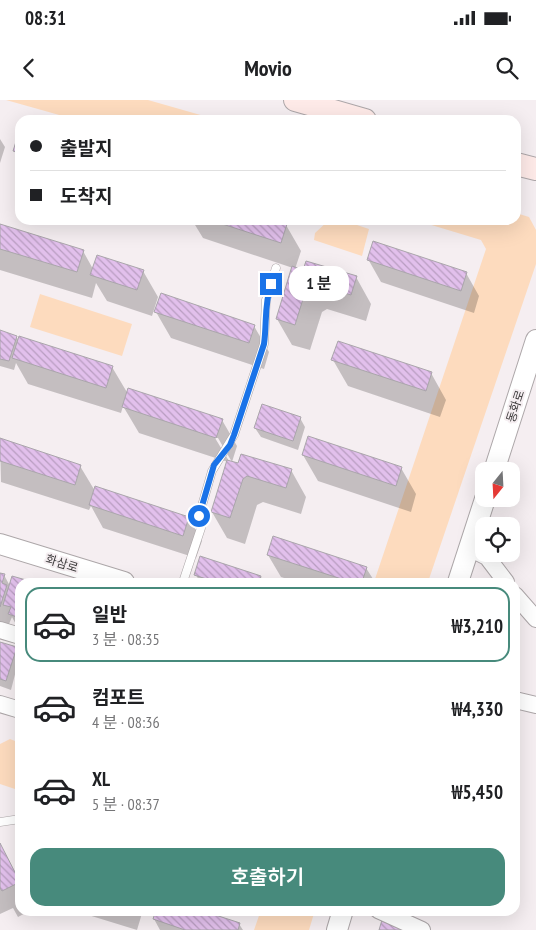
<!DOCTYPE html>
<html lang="ko">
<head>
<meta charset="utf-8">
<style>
  :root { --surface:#fff; --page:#f6f6f6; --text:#202124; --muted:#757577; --line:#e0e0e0; --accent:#478a7c }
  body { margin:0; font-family:"PT Sans Narrow","Noto Sans KR",sans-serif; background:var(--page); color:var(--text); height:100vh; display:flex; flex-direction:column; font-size:19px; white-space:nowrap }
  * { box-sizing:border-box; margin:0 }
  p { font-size:16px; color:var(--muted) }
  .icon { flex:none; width:28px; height:28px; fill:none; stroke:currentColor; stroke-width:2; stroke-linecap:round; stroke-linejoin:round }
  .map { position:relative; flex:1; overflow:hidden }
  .panel { position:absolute; left:15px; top:478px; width:505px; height:338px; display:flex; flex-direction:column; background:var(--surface); border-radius:15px; box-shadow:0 5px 20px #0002 }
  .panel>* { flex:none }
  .guide { position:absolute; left:15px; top:15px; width:506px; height:110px; border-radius:15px; box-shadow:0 5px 20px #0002; display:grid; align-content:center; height:110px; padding:0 15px; background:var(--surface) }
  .needle { width:32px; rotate:198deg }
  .tools { position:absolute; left:475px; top:362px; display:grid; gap:10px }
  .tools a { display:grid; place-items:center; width:45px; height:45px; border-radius:10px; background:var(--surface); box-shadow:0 5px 20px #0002; font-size:25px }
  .end { position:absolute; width:22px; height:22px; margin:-11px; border:6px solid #1a73e8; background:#fff; box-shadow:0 0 0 2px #fff }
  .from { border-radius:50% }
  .bubble { position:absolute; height:35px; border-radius:15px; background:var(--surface); box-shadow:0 5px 20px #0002; font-size:16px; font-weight:600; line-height:35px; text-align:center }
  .guide b { display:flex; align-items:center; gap:18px; height:48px; font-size:19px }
  .guide b+b { border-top:1px solid var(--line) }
  .guide i { width:12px; height:12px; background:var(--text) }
  ul { padding:9px 0 0; list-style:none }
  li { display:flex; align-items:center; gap:15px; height:75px; margin:0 10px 8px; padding:0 5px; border:2px solid transparent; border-radius:15px }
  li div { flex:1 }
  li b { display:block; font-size:19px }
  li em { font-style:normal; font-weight:600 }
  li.selected { border-color:var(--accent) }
  li>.icon { width:45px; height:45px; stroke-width:1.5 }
  .action { display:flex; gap:10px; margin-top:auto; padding:10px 15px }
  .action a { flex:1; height:58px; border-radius:15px; background:var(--accent); color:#fff; font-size:20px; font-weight:600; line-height:58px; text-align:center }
  .status { display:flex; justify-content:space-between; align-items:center; height:35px; padding:0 25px; background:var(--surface); direction:ltr }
  .status svg { height:14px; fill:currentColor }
  header { display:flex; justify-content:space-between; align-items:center; height:65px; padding:0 15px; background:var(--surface); font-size:22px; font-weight:600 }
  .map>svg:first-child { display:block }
  .green { fill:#fddbbe }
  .shadow { fill:#0003 }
  .building { fill:url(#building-back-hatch); stroke:#aaa6ab }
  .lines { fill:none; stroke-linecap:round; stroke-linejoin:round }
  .service-casing { stroke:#ada7a9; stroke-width:9 }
  .minor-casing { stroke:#ada7a9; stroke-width:18 }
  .tertiary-casing { stroke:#ada7a9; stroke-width:22 }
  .secondary-casing { stroke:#ada7a9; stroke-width:24 }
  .service { stroke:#fff; stroke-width:8 }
  .minor { stroke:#fff; stroke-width:16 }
  .tertiary { stroke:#fff; stroke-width:20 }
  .secondary { stroke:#feeae8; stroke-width:22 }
  .route { stroke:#1a73e8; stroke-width:6 }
  .labels { text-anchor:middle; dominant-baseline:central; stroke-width:4; stroke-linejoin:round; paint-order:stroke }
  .street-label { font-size:12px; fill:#3c3a3b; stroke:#f5eef1 }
</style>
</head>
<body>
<div class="status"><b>08:31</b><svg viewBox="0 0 49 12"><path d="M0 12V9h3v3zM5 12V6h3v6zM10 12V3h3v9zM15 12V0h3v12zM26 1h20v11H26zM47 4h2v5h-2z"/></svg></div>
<header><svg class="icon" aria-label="back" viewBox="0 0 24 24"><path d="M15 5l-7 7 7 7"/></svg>Movio<svg class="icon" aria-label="search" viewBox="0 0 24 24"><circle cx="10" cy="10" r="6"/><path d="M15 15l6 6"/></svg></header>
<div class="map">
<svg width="536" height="830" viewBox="0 0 536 830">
  <defs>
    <pattern id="building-back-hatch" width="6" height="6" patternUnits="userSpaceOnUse" patternTransform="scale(1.25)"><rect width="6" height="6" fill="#e2c0ec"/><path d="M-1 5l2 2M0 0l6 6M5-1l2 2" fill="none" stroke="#b89dc0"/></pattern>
  </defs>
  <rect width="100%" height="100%" fill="#f5eef1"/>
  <path class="green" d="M6,0H148L218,20H77Z
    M516,113L529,117L536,130V164L428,482H374L486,149L481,140L415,120H516Z
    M329,120H342L369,129L362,156L314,140L315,133Z
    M40,194L132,224L122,256L30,227Z
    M10,639L20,643V672L15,689L0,684V644Z
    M261,810H315L309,830H254Z"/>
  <path class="shadow" d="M20,33V60L14,51Z
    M0,39L5,47L0,63Z
    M192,120H270L286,125L301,151L295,169L356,177L371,204L366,221L327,209L322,212L310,250L292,245L277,219L293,168L203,138Z
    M0,126L83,151L93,169L143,171L158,197L152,216L107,201L96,183L92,198L0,170Z
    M368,159L466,173L479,196L474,213L381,182Z
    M156,212L254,226L269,252L264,269L171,238Z
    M0,232L16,237L19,240L112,267L128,294L222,320L237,346L232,362L218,338H215L232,366L291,370L306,397L301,414L263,402L257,405L245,444L227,438L212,412L228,362L139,333L123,306L121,313L28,284L16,263L14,270L0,266Z
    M333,260L431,273L446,300L440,317L348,286Z
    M300,318L305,327L298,350L261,337L255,328Z
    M0,340L80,366L95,391L189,418L202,441L196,458L103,428L91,406L89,410L1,382Z
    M303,355L401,368L416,394L411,412L318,381Z
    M268,455L366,468L375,482H297L281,477Z
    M0,474L4,475L10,486L13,478L29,482H20V532L12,517L9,524L0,522Z
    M196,475L261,477L264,482H200Z
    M0,543L16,548L20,555L11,590L0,586Z
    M0,745L20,781V810H31L18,817L13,808L0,814Z
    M72,810H143L137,830Z
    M157,810H196L239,824L243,830H160L154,819Z"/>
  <path class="building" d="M20,29V53L13,51Z
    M210,120H274L287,124L281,143Z
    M0,124L84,150L77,172L0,149Z
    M373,141L467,172L461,191L367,160Z
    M97,155L144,170L137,190L90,175Z
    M306,161L357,176L351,195L312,183L307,186L295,225L276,219L292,166L303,170Z
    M161,193L255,225L249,243L154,212Z
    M0,230L17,236L9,261L0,259Z
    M19,236L113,266L106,288L12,258Z
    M338,241L432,272L426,291L331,260Z
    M128,288L223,319L216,338L122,307Z
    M262,304L301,317L293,341L254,328Z
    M308,336L402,367L396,386L302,355Z
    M0,338L81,365L75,385L0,361Z
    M241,354L292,369L286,388L247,376L243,379L230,418L211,412L227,360L238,363Z
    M95,386L189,417L183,436L89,405Z
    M273,436L367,467L362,482H351L267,455Z
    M200,456L261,476L259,482H216L194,475Z
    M0,473L5,474L2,483L7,485L0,507Z
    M12,476L33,482H20V518L8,514L11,507L3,505Z
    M0,542L17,547L6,581L0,579Z
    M0,743L20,782L2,791L0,788Z
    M156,810H200L240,823L238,830H185L153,819Z
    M382,820L405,830H379Z"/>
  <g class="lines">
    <defs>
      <path id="service" d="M183,482L201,428L199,416L212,371L234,335L264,244L266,200L276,168
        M0,722L20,719"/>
      <path id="minor" d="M469,448L487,457L506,482
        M515,495L536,519
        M0,530L20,536
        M515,600L536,605
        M0,604L20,610
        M378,810L422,830"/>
      <path id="tertiary" d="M494,371L536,240
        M0,444L124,482
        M458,482L485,399
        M337,830L343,810"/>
      <path id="secondary" d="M295,0L365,20
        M516,64L536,69"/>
    </defs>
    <use href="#service" class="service-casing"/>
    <use href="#minor" class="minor-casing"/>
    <use href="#tertiary" class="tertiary-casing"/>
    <use href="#secondary" class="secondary-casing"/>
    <use href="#service" class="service"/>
    <use href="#minor" class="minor"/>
    <use href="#tertiary" class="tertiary"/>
    <use href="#secondary" class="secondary"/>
  </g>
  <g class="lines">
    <path class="route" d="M199,416L214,365L230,345L234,335L264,244C267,223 264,205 271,184"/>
  </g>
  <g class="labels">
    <g class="street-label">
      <text transform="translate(515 306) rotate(-72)">동화로</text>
      <text transform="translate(62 463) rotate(17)">화삼로</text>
    </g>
  </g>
</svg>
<div class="tools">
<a><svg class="needle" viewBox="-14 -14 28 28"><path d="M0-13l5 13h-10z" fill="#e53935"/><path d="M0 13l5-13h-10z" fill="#757577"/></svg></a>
<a><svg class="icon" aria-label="locate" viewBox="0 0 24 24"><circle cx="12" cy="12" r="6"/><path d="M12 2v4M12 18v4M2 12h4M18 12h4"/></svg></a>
</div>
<i class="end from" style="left:199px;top:416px"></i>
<i class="end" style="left:271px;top:184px"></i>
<div class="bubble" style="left:289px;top:166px;width:60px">1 분</div>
<div class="guide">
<b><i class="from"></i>출발지</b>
<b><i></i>도착지</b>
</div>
<section class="panel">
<ul>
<li class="selected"><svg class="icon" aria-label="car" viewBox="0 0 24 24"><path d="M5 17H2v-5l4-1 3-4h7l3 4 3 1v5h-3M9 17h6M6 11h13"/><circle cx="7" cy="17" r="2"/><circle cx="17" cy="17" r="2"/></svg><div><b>일반</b><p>3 분 · 08:35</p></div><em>₩3,210</em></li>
<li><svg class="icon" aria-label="car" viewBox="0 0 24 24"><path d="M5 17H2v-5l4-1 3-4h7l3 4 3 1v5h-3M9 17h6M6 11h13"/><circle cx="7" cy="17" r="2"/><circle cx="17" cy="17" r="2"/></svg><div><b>컴포트</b><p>4 분 · 08:36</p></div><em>₩4,330</em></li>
<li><svg class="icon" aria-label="car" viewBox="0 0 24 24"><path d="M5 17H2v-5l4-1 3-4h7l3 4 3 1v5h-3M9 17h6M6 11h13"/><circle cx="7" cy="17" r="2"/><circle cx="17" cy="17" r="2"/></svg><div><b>XL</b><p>5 분 · 08:37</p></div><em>₩5,450</em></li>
</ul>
<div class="action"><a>호출하기</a></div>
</section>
</div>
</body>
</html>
